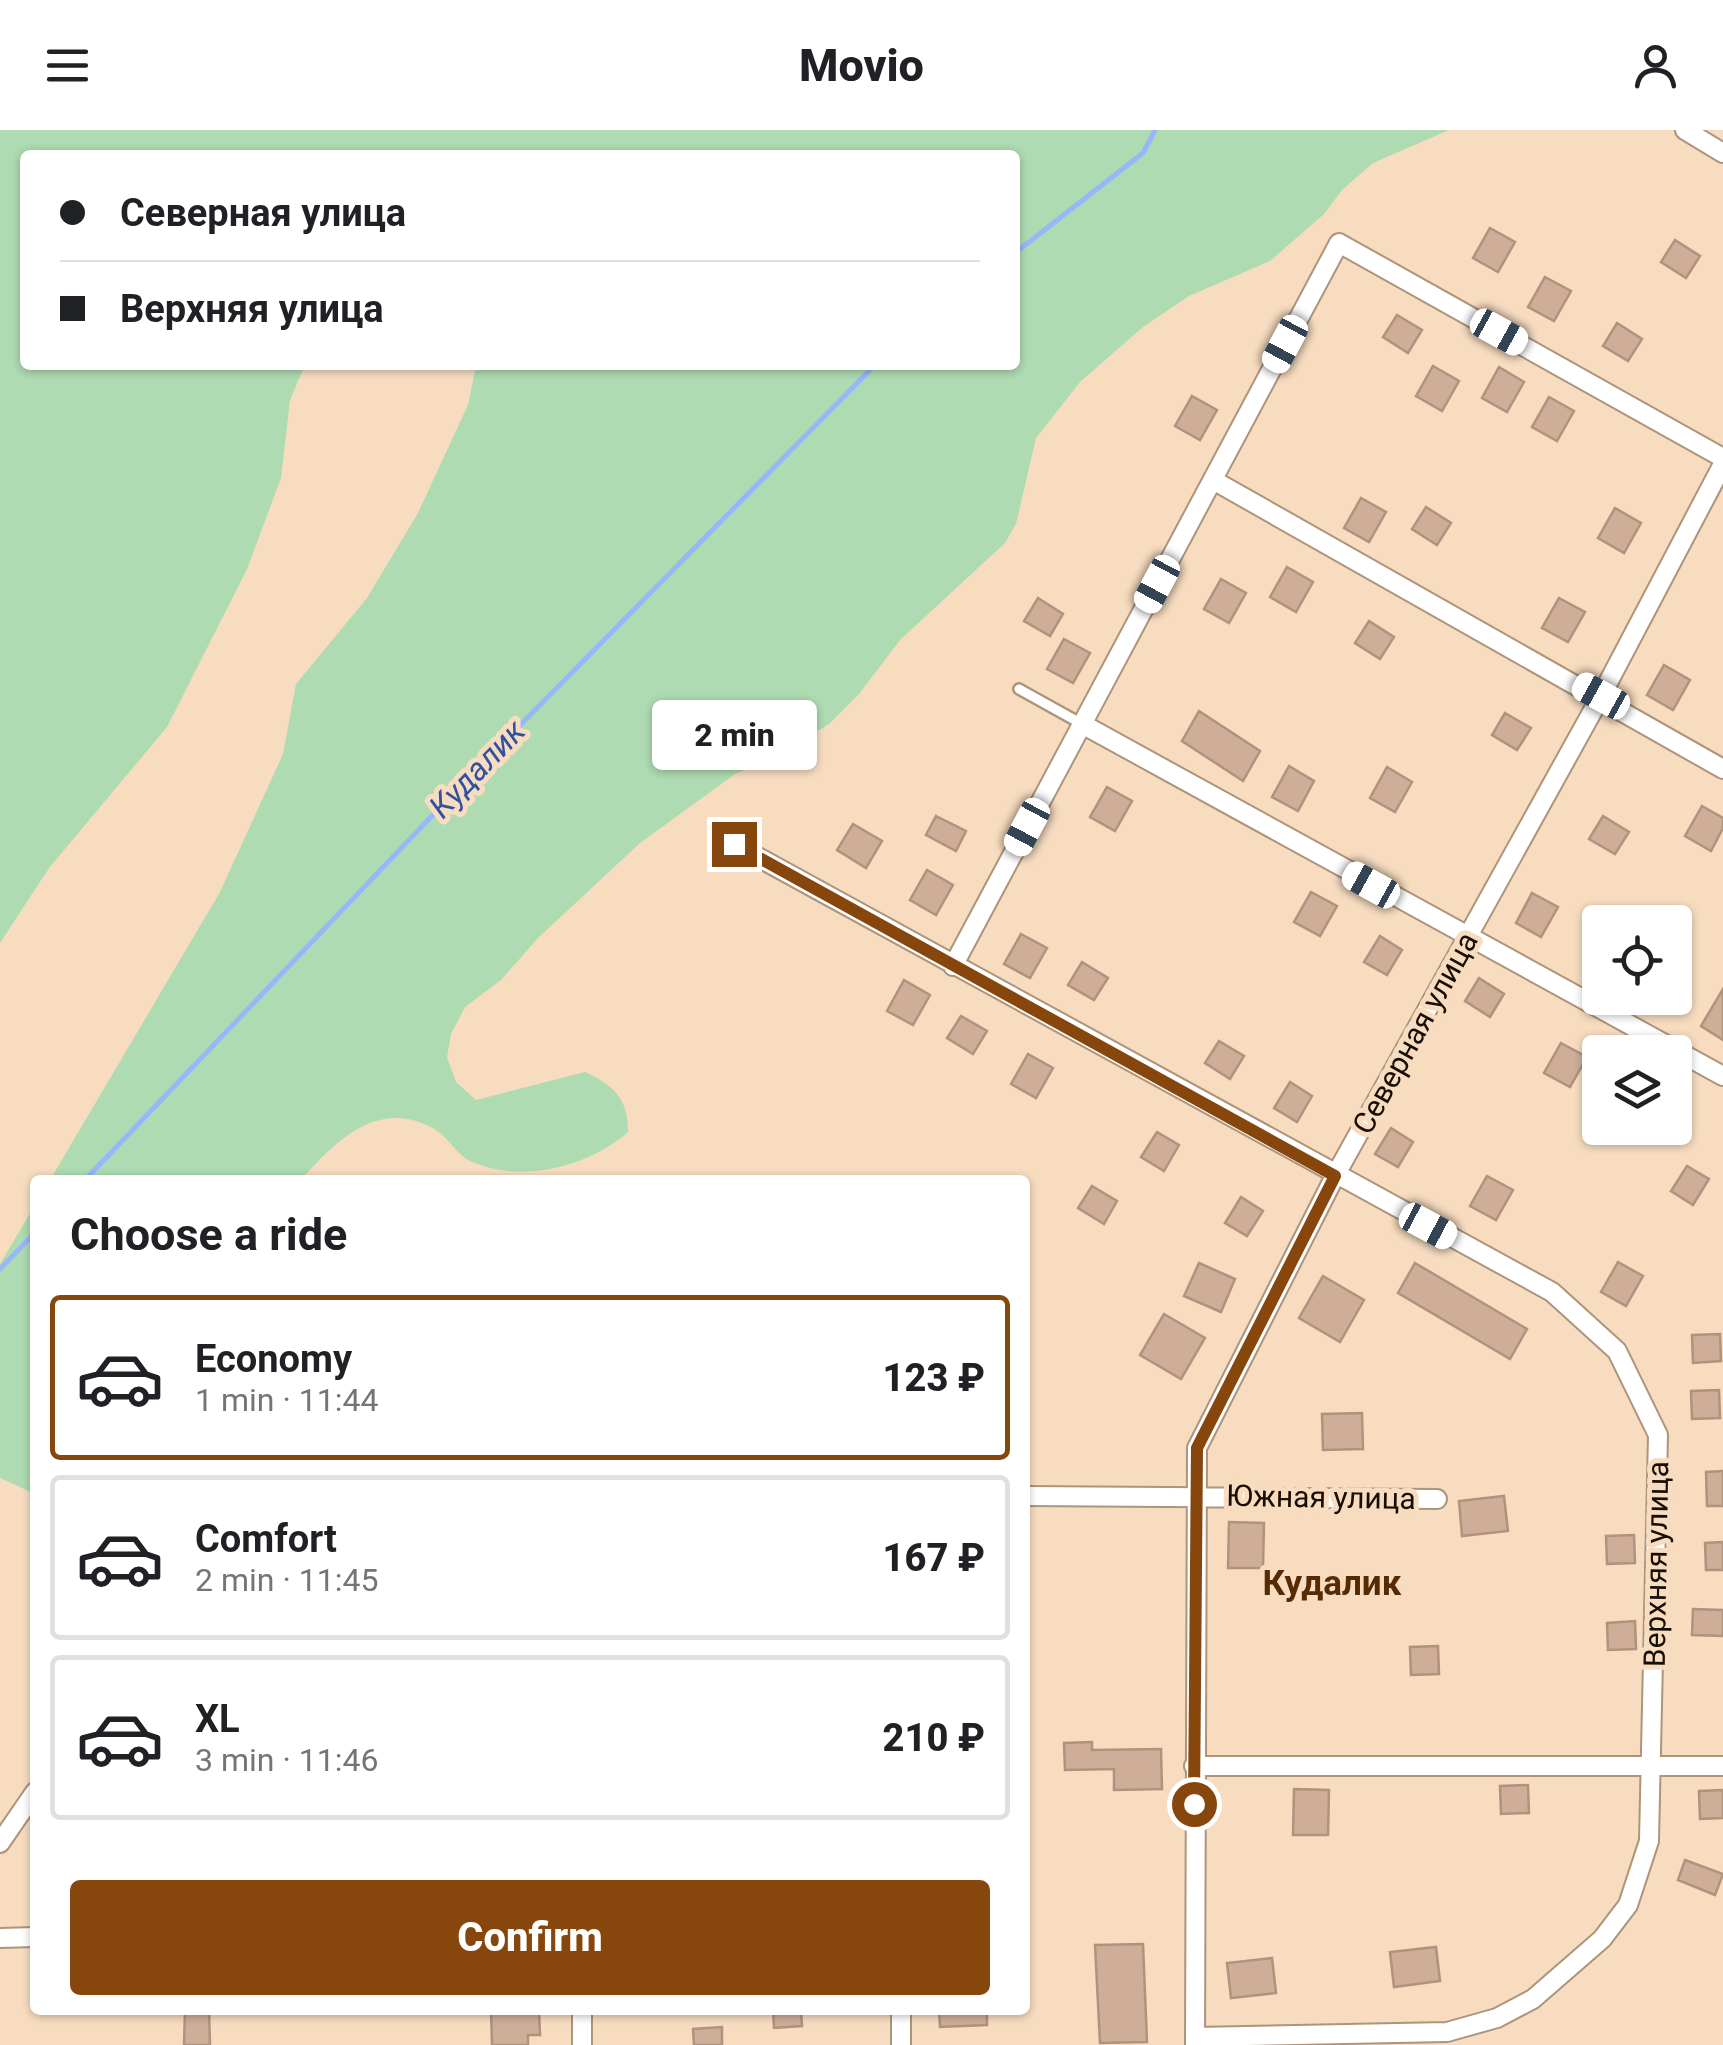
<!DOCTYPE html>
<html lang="en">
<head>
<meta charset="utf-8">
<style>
  :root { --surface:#fff; --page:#f2f2f2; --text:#202124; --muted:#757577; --line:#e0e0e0; --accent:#86460c }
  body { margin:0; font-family:Roboto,sans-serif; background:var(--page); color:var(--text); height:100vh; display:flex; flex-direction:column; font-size:38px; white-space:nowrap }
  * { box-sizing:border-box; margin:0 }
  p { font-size:32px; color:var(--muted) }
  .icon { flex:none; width:55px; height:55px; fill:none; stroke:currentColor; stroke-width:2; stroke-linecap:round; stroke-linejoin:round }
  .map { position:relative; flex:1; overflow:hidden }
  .side { position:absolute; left:30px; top:1045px; width:1000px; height:840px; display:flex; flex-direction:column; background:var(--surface); border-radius:10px; box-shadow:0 2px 8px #0004 }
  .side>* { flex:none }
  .guide { position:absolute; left:20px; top:20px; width:1000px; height:220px; border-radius:10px; box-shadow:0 2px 8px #0004; display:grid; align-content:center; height:220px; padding:0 40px; background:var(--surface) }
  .buttons { position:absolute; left:1582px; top:775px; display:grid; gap:20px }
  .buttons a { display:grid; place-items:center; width:110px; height:110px; border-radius:10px; background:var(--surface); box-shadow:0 2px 8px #0004; font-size:50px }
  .end { position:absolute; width:45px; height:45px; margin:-22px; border:12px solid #86460c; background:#fff; box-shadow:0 0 0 5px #fff }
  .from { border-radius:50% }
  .bubble { position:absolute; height:70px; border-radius:10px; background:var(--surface); box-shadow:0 2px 8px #0004; font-size:32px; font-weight:800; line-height:70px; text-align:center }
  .car { position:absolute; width:30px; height:60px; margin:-30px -15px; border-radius:12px; box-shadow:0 0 8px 2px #0007; background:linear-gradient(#fff 24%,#345 0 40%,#fff 0 76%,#345 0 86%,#fff 0) }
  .guide b { display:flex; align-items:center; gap:35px; height:95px; font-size:38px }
  .guide b+b { border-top:2px solid var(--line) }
  .guide i { width:25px; height:25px; background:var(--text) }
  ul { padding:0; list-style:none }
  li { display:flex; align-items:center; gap:30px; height:165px; margin:0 20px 15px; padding:0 20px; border:5px solid var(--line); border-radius:10px }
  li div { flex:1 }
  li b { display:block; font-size:38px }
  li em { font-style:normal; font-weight:800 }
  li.on { border-color:var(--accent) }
  li>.icon { width:90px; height:90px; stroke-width:1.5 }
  h2 { padding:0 40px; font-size:45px; line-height:120px }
  .primary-button { display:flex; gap:20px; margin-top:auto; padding:20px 40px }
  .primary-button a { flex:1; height:115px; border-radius:10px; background:var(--accent); color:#fff; font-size:40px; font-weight:800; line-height:115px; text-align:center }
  header { display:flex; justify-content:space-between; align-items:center; height:130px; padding:0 40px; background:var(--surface); font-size:45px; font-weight:800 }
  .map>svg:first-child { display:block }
  .green { fill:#aedbb1 }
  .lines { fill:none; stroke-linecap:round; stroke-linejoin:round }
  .stream { stroke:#97b7fb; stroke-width:5 }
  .building { fill:#ceae99; stroke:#b1927d; stroke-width:2.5 }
  .lane-casing { stroke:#ad947a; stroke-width:14 }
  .street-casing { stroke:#ad947a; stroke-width:22 }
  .lane { stroke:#fff; stroke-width:9 }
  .street { stroke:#fff; stroke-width:18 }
  .route { stroke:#86460c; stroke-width:12 }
  .labels { text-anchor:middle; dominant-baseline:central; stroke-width:10; stroke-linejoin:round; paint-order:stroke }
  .street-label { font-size:30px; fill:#170e05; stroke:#f7dcc0 }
  .water-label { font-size:32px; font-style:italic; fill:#3051a0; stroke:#f7dcc0 }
  .quarter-label { font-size:35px; font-weight:bold; fill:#562b04; stroke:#f7dcc0 }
</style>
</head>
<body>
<header><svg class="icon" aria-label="menu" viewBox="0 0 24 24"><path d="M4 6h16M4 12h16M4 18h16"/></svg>Movio<svg class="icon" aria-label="person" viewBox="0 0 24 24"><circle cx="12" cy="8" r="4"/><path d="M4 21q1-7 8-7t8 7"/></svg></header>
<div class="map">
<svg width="1723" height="1915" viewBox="0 0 1723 1915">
  <rect width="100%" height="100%" fill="#f7dcc0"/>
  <path class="green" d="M0,0H1449L1373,33L1342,60L1324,84L1270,131L1189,166L1143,197L1080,252L1036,308L1016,394L1005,413L900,510L859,564L829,594L780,624L735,644L640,713L538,808L501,850L465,877L451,904L447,927L456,952L476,970L585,942C615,956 628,969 628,1002C589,1037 520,1054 470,1031C457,1025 449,1008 436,1000C380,967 337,1009 301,1050H50L220,762L283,624L296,554L367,468L418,383L468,275L476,235H1015V25H25V235H305L290,270L281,348L247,439L167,597L49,738L0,813Z
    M35,1075V1364L0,1348V1134Z"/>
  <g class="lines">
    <path class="stream" d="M1015,123L1143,23L1155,0
      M85,1050L470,646L875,235
      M0,1139L35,1103"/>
  </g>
  <path class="building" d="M1490,98L1515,112L1498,142L1473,128Z
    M1675,110L1700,126L1686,148L1661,132Z
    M1545,147L1571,161L1554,191L1528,177Z
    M1397,185L1422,200L1408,223L1383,207Z
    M1617,193L1642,209L1628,231L1603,216Z
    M1433,236L1459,251L1442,281L1416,266Z
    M1499,237L1524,252L1507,282L1482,268Z
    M1192,266L1217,280L1200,310L1175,296Z
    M1549,267L1574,281L1557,311L1532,297Z
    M1361,368L1386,382L1369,412L1344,398Z
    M1426,377L1451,393L1437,415L1412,399Z
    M1615,378L1641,393L1624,423L1598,408Z
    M1287,437L1313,452L1296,482L1270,467Z
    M1221,449L1246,463L1229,493L1204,479Z
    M1038,468L1063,484L1050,506L1024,491Z
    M1559,468L1585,482L1568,512L1542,498Z
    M1369,491L1394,507L1380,529L1355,513Z
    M1064,509L1090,523L1073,553L1047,539Z
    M1664,535L1690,550L1673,580L1647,565Z
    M1199,581L1260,621L1243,651L1182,611Z
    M1505,583L1531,598L1517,620L1492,605Z
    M1289,636L1314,651L1298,681L1272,667Z
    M1387,637L1412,652L1395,682L1370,668Z
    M1107,657L1132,671L1115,701L1090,687Z
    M1702,676L1723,688V698L1711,721L1685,706Z
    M936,686L966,701L956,721L926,705Z
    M1603,686L1629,702L1615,724L1589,709Z
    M853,694L882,711L866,738L837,720Z
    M927,740L953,755L936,785L910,770Z
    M1311,762L1337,776L1320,806L1294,792Z
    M1532,763L1558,777L1541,807L1516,793Z
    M1021,804L1047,818L1030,848L1004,834Z
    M1380,806L1402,820L1387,845L1364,832Z
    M1082,832L1108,848L1094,870L1068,855Z
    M1479,848L1504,864L1490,887L1465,871Z
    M904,850L930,865L913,895L887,881Z
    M1723,859V910L1701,896Z
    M961,886L987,901L973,924L947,908Z
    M1219,911L1244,926L1230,949L1205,933Z
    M1561,913L1587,927L1570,957L1544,943Z
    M1028,924L1053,938L1036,968L1011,954Z
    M1290,952L1312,966L1297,992L1274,978Z
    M1391,998L1413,1012L1398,1037L1375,1024Z
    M1157,1002L1179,1015L1164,1041L1141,1027Z
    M1687,1036L1709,1049L1693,1075L1671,1061Z
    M1487,1046L1513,1060L1496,1090L1470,1076Z
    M1092,1056L1117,1071L1104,1094L1078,1078Z
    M1241,1067L1263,1081L1247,1106L1225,1093Z
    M1618,1132L1643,1146L1626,1176L1601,1162Z
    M1199,1133L1235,1149L1221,1182L1184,1166Z
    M1415,1133L1527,1199L1510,1229L1398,1163Z
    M1323,1146L1364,1170L1340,1212L1299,1188Z
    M1164,1184L1205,1208L1181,1249L1140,1225Z
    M1720,1204L1721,1231L1693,1233L1692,1205Z
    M1719,1260L1720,1288L1692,1289L1691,1261Z
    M1362,1283L1363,1319L1323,1320L1322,1284Z
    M1723,1341V1376H1707L1706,1342Z
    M1504,1366L1508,1401L1462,1406L1459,1371Z
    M1229,1392L1264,1393L1263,1438H1228Z
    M1634,1405L1635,1433L1607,1434L1606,1406Z
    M1723,1412V1440H1706L1705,1413Z
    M1693,1479L1723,1480V1506L1692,1505Z
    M1635,1491L1636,1519L1608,1520L1607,1493Z
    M1438,1516L1439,1544L1411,1545L1410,1517Z
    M1092,1612V1620L1161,1619L1162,1659L1114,1660V1639L1065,1640L1064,1613Z
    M1528,1655L1529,1683L1501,1684L1500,1656Z
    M1294,1659L1329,1660L1328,1705H1293Z
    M1723,1660V1688L1700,1689L1699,1661Z
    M1685,1730L1723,1744L1715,1765L1678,1750Z
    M1143,1814L1147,1912L1100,1913L1095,1815Z
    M1436,1817L1440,1851L1394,1857L1390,1822Z
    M1272,1828L1276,1863L1231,1868L1227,1833Z
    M185,1880H209L210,1915H184Z
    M491,1880H539L540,1905H528V1915H492Z
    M773,1880H801L802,1896L774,1898Z
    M939,1880H987V1895L940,1897Z
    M722,1897V1915H694L693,1899Z"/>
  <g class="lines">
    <defs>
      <path id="lane" d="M1019,559L1082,594"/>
      <path id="street" d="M1685,0L1723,23
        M1213,350L1723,639
        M1082,594L1723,946
        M734,714L1552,1162L1617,1221L1658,1305L1649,1711L1628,1775L1602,1809L1533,1869L1497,1888L1447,1902L1195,1907
        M953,836L1339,113L1723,328
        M1025,1366L1437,1369
        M1194,1636H1723
        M0,1713L35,1662
        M0,1808L35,1807
        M582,1880V1915
        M901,1880V1915
        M1195,1915L1197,1318L1335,1046L1601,566L1723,334"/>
    </defs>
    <use href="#lane" class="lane-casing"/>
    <use href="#street" class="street-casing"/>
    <use href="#lane" class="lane"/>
    <use href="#street" class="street"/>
  </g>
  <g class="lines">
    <path class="route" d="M734,714L1335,1046L1197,1318L1194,1674"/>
  </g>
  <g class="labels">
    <g class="street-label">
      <text transform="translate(1415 903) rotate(-61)">Северная улица</text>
      <text transform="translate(1321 1367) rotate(1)">Южная улица</text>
      <text transform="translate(1656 1434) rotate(-89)">Верхняя улица</text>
    </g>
    <g class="water-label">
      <text transform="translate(477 639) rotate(-46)">Кудалик</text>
    </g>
    <g class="quarter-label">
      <text x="1332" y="1453">Кудалик</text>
    </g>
  </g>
</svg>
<div class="buttons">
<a><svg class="icon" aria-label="locate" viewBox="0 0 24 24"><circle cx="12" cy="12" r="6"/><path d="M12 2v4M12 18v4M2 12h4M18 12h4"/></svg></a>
<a><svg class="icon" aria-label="layers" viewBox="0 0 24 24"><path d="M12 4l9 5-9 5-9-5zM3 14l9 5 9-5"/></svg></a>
</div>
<i class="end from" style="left:1194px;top:1674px"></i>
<i class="end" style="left:734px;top:714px"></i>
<div class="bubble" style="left:652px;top:570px;width:165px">2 min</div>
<i class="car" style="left:1499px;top:202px;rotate:119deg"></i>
<i class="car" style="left:1285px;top:214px;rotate:208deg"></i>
<i class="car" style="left:1157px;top:454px;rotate:208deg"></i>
<i class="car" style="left:1601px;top:566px;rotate:299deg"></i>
<i class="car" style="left:1027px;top:697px;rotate:208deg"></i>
<i class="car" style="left:1371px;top:755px;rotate:299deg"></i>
<i class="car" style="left:1428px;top:1096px;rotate:118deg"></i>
<div class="guide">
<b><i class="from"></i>Северная улица</b>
<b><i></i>Верхняя улица</b>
</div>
<section class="side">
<h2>Choose a ride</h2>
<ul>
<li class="on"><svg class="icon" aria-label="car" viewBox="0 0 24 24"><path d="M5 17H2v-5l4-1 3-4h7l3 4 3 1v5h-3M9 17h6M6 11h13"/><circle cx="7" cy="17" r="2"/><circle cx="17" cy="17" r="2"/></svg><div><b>Economy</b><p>1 min · 11:44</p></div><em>123 ₽</em></li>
<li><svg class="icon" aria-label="car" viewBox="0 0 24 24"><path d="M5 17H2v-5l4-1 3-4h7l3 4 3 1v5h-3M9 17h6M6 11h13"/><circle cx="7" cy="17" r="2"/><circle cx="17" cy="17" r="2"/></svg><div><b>Comfort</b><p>2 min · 11:45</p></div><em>167 ₽</em></li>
<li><svg class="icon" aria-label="car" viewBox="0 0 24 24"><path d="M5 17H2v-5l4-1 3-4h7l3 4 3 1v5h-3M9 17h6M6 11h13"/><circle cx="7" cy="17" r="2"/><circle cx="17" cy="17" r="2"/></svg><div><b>XL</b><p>3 min · 11:46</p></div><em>210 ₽</em></li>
</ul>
<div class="primary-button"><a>Confirm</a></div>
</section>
</div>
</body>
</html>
